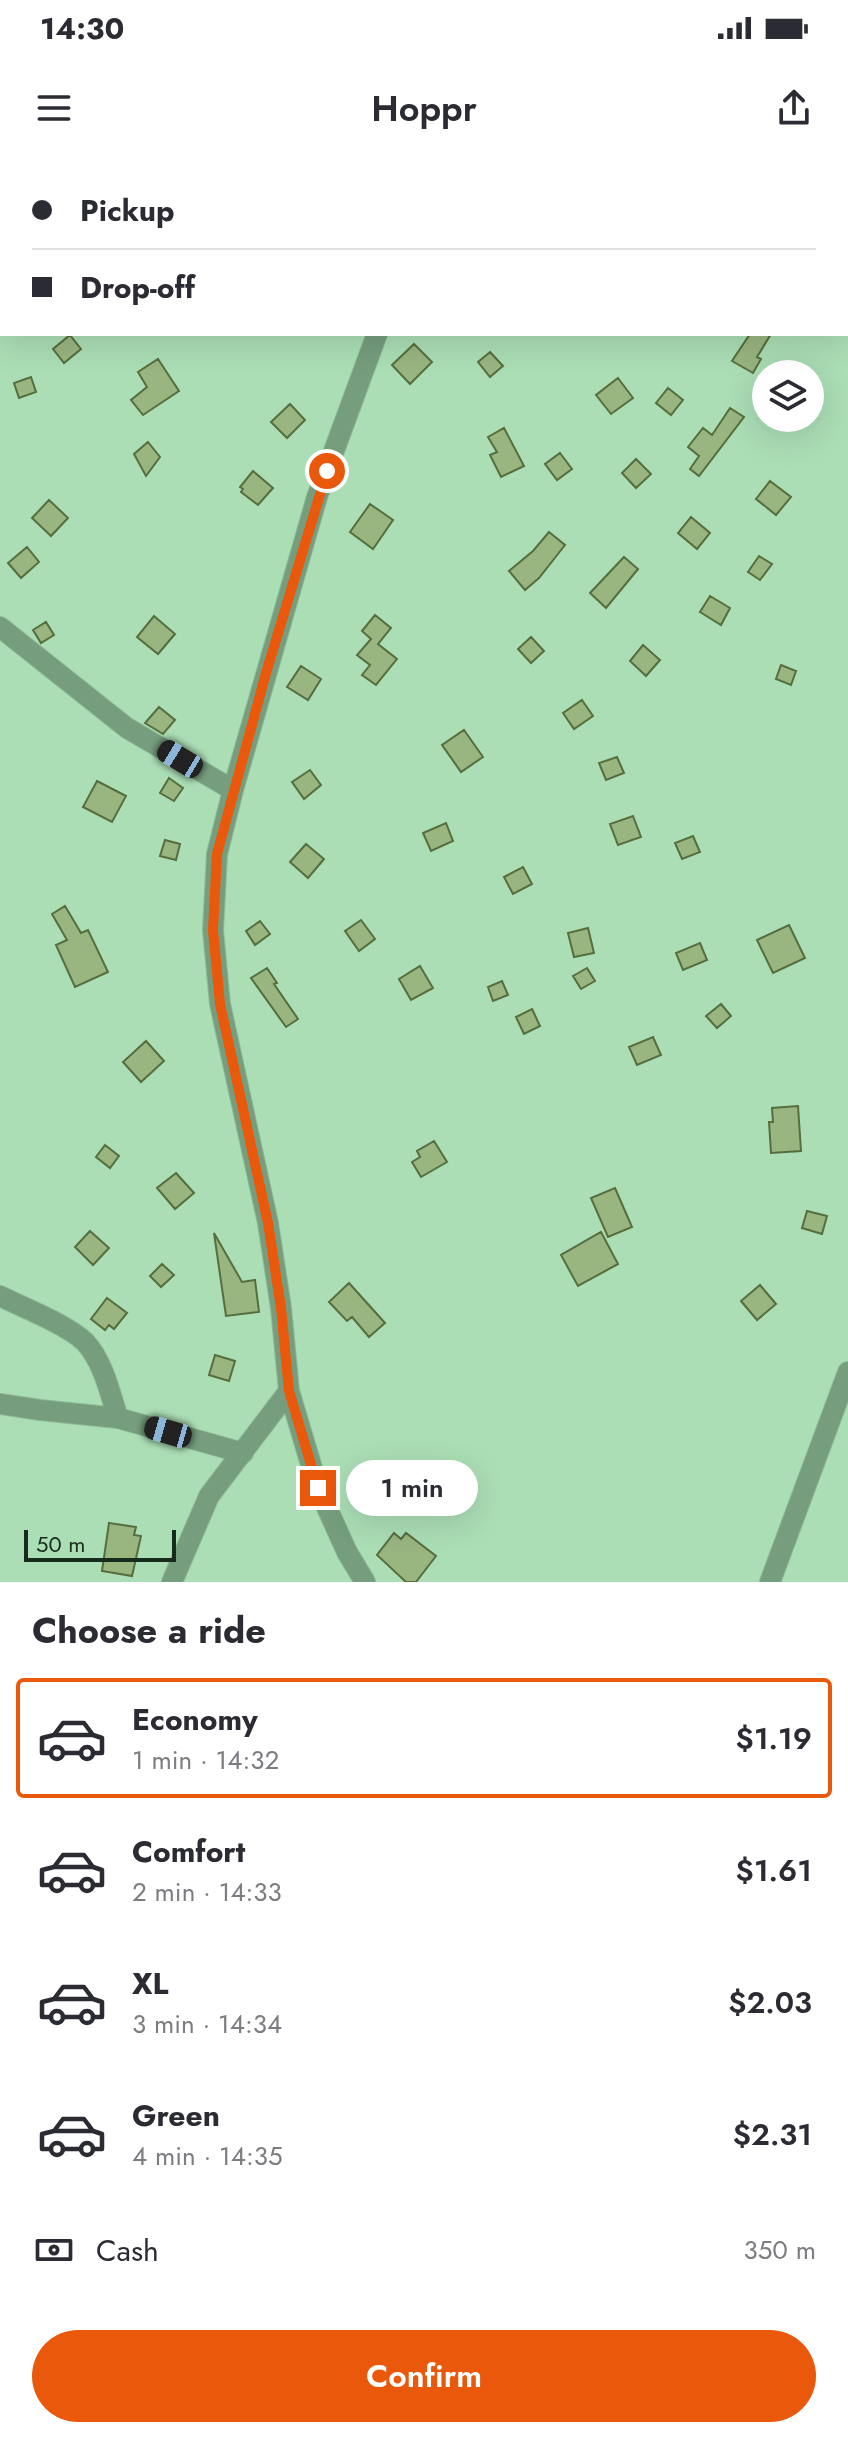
<!DOCTYPE html>
<html lang="en">
<head>
<meta charset="utf-8">
<style>
  :root { --surface:#fff; --page:#f2f2f3; --text:#2b2b33; --muted:#7c7c81; --line:#e1e1e2; --accent:#ea580c }
  body { margin:0; font-family:Jost,sans-serif; background:var(--page); color:var(--text); height:100vh; display:flex; flex-direction:column; font-size:30px; white-space:nowrap }
  * { box-sizing:border-box; margin:0 }
  p { font-size:26px; color:var(--muted) }
  .icon { flex:none; width:44px; height:44px; fill:none; stroke:currentColor; stroke-width:2; stroke-linecap:round; stroke-linejoin:round }
  .map { position:relative; height:1422px; overflow:hidden }
  .details { display:flex; flex-direction:column; background:var(--surface); flex:1 }
  .details>* { flex:none }
  .guide { position:absolute; left:0px; top:0px; width:848px; height:176px; box-shadow:0 8px 32px #0002; display:grid; align-content:center; height:176px; padding:0 32px; background:var(--surface) }
  .tools { position:absolute; left:752px; top:200px; display:grid; gap:16px }
  .tools a { display:grid; place-items:center; width:72px; height:72px; border-radius:50%; background:var(--surface); box-shadow:0 8px 32px #0002; font-size:40px }
  .scale { position:absolute; left:24px; bottom:20px; width:152px; box-sizing:border-box; padding-left:8px; border:4px solid #172b1c; border-top:0; font-size:22px; line-height:28px; white-space:nowrap; color:#172b1c; -webkit-text-stroke:6px #abdeb5; paint-order:stroke }
  .end { position:absolute; width:36px; height:36px; margin:-18px; border:10px solid #ea580c; background:#fff; box-shadow:0 0 0 4px #fff }
  .from { border-radius:50% }
  .bubble { position:absolute; height:56px; border-radius:28px; background:var(--surface); box-shadow:0 8px 32px #0002; font-size:26px; font-weight:600; line-height:56px; text-align:center }
  .car { position:absolute; width:24px; height:48px; margin:-24px -12px; border-radius:10px; box-shadow:0 0 6px 2px #0007; background:linear-gradient(#222 24%,#8ab4d8 0 40%,#222 0 76%,#8ab4d8 0 86%,#222 0) }
  .guide b { display:flex; align-items:center; gap:28px; height:76px; font-size:30px }
  .guide b+b { border-top:2px solid var(--line) }
  .guide i { width:20px; height:20px; background:var(--text) }
  ul { padding:0; list-style:none }
  li { display:flex; align-items:center; gap:24px; height:120px; margin:0 16px 12px; padding:0 16px; border:4px solid transparent; border-radius:8px }
  li div { flex:1 }
  li b { display:block; font-size:30px }
  li em { font-style:normal; font-weight:600 }
  li.current { border-color:var(--accent) }
  li>.icon { width:72px; height:72px; stroke-width:1.5 }
  h2 { padding:0 32px; font-size:36px; line-height:96px }
  .pay { display:flex; align-items:center; gap:20px; height:88px; padding:0 32px; font-size:30px }
  .pay p { margin-inline-start:auto }
  .action { display:flex; gap:16px; margin-top:auto; padding:16px 32px }
  .action a { flex:1; height:92px; border-radius:48px; background:var(--accent); color:#fff; font-size:32px; font-weight:600; line-height:92px; text-align:center }
  .status { display:flex; justify-content:space-between; align-items:center; height:56px; padding:0 40px; background:var(--surface); direction:ltr }
  .status svg { height:22px; fill:currentColor }
  header { display:flex; justify-content:space-between; align-items:center; height:104px; padding:0 32px; background:var(--surface); font-size:36px; font-weight:600 }
  .map>svg:first-child { display:block }
  .building { fill:#99b580; stroke:#566e3e; stroke-width:2 }
  .lines { fill:none; stroke-linecap:round; stroke-linejoin:round }
  .minor-casing { stroke:#8dba96; stroke-width:22 }
  .minor { stroke:#769d7e; stroke-width:20 }
  .route { stroke:#ea580c; stroke-width:10 }
</style>
</head>
<body>
<div class="status"><b>14:30</b><svg viewBox="0 0 49 12"><path d="M0 12V9h3v3zM5 12V6h3v6zM10 12V3h3v9zM15 12V0h3v12zM26 1h20v11H26zM47 4h2v5h-2z"/></svg></div>
<header><svg class="icon" aria-label="menu" viewBox="0 0 24 24"><path d="M4 6h16M4 12h16M4 18h16"/></svg>Hoppr<svg class="icon" aria-label="share" viewBox="0 0 24 24"><path d="M12 15V3M7 8l5-5 5 5M5 13v7h14v-7"/></svg></header>
<div class="map">
<svg width="848" height="1422" viewBox="0 0 848 1422">
  <rect width="100%" height="100%" fill="#abdeb5"/>
  <path class="building" d="M750,174H771L757,197L761,199L753,213L732,201Z
    M70,175L81,189L64,203L53,189Z
    M414,184L432,202L410,224L392,205Z
    M490,192L503,206L490,217L478,202Z
    M158,199L179,231L143,255L131,240L147,227L138,212Z
    M31,217L36,232L19,238L14,223Z
    M618,218L633,238L611,254L596,235Z
    M668,228L683,240L671,255L656,243Z
    M290,244L305,260L287,278L271,262Z
    M730,248L744,257L699,316L690,309L699,296L688,287L703,268L712,275Z
    M504,268L524,306L501,317L490,295L497,292L488,277Z
    M148,282L160,297L146,316L134,294Z
    M560,293L572,309L557,320L545,304Z
    M636,299L651,314L636,328L622,313Z
    M253,311L273,328L258,345L241,332L243,329L240,327Z
    M770,321L791,337L776,355L756,339Z
    M49,340L68,358L51,376L32,358Z
    M370,344L393,360L373,389L350,372Z
    M691,357L710,373L697,389L678,373Z
    M549,372L565,385L539,418L525,430L509,411L533,391Z
    M27,387L39,402L21,418L8,403Z
    M759,396L772,404L760,420L748,412Z
    M624,397L638,409L606,448L590,433Z
    M710,436L730,448L721,465L700,452Z
    M375,455L391,468L378,484L397,499L376,525L362,515L370,505L357,495L371,479L362,471Z
    M154,456L175,474L158,494L137,477Z
    M46,462L54,475L41,483L33,470Z
    M531,477L544,491L531,503L518,489Z
    M643,485L660,500L646,516L630,501Z
    M781,505L796,511L791,525L776,519Z
    M301,506L321,519L308,540L287,527Z
    M582,540L593,556L574,569L563,553Z
    M159,547L175,560L163,574L145,563Z
    M464,570L483,597L461,612L442,585Z
    M617,597L624,613L606,620L599,603Z
    M310,610L321,625L304,639L292,622Z
    M169,618L183,628L174,641L160,633Z
    M97,621L126,636L112,662L83,647Z
    M633,656L641,677L618,685L610,664Z
    M446,663L453,681L431,691L423,673Z
    M693,676L700,692L682,699L675,683Z
    M165,680L180,684L176,700L160,696Z
    M306,684L324,699L308,718L290,702Z
    M523,707L532,724L513,734L504,717Z
    M65,746L81,773L88,770L108,812L75,827L56,785L67,780L52,754Z
    M361,760L375,779L359,791L345,771Z
    M260,761L270,774L255,785L246,771Z
    M789,765L805,798L773,813L757,780Z
    M588,768L594,793L574,797L568,773Z
    M700,783L707,800L683,810L676,793Z
    M420,806L433,828L411,840L399,819Z
    M267,808L277,823L274,824L298,859L286,867L251,818Z
    M587,808L595,821L581,829L573,816Z
    M502,821L508,835L493,841L488,827Z
    M721,844L731,856L717,868L706,856Z
    M532,849L540,866L524,874L516,857Z
    M653,877L661,895L637,905L629,887Z
    M146,881L164,901L141,922L123,902Z
    M798,946L801,991L771,993L769,962H773L772,948Z
    M434,981L447,1002L421,1017L412,1002L420,997L417,991Z
    M105,985L119,996L110,1008L96,997Z
    M176,1013L194,1033L175,1049L157,1028Z
    M615,1028L632,1067L608,1077L591,1038Z
    M807,1051L827,1056L822,1074L802,1068Z
    M90,1071L109,1088L93,1105L75,1087Z
    M601,1072L618,1104L578,1126L561,1095Z
    M214,1073L242,1122L255,1120L259,1152L226,1156Z
    M162,1104L174,1115L161,1127L150,1116Z
    M349,1123L385,1163L369,1177L352,1157L347,1161L329,1142Z
    M760,1125L776,1144L757,1160L741,1141Z
    M107,1138L127,1153L114,1169L109,1165L105,1170L91,1159Z
    M215,1195L235,1201L229,1221L209,1215Z
    M109,1363L136,1367L134,1375L141,1376L132,1416L102,1411Z
    M394,1373L401,1379L406,1373L436,1396L416,1422H406L377,1395Z"/>
  <g class="lines">
    <defs>
      <path id="minor" d="M423,2V0
        M0,467L127,568L233,630
        M0,1136C22,1147 68,1165 85,1182C103,1201 110,1233 118,1258
        M0,1244L40,1250L118,1258L243,1293
        M172,1422L209,1336L289,1231
        M365,1422L347,1392L318,1328L289,1231L281,1148L268,1063L220,844L213,770L217,694L233,630L317,337L377,174
        M770,1422L848,1212"/>
    </defs>
    <use href="#minor" class="minor-casing"/>
    <use href="#minor" class="minor"/>
  </g>
  <g class="lines">
    <path class="route" d="M318,1328L289,1231L281,1148L268,1063L220,844L213,770L217,694L266,513L327,311"/>
  </g>
</svg>
<div class="tools">
<a><svg class="icon" aria-label="layers" viewBox="0 0 24 24"><path d="M12 4l9 5-9 5-9-5zM3 14l9 5 9-5"/></svg></a>
</div>
<div class="scale">50 m</div>
<i class="end from" style="left:327px;top:311px"></i>
<i class="end" style="left:318px;top:1328px"></i>
<div class="bubble" style="left:346px;top:1300px;width:132px">1 min</div>
<i class="car" style="left:180px;top:599px;rotate:301deg"></i>
<i class="car" style="left:168px;top:1272px;rotate:286deg"></i>
<div class="guide">
<b><i class="from"></i>Pickup</b>
<b><i></i>Drop-off</b>
</div>
</div>
<section class="details">
<h2>Choose a ride</h2>
<ul>
<li class="current"><svg class="icon" aria-label="car" viewBox="0 0 24 24"><path d="M5 17H2v-5l4-1 3-4h7l3 4 3 1v5h-3M9 17h6M6 11h13"/><circle cx="7" cy="17" r="2"/><circle cx="17" cy="17" r="2"/></svg><div><b>Economy</b><p>1 min · 14:32</p></div><em>$1.19</em></li>
<li><svg class="icon" aria-label="car" viewBox="0 0 24 24"><path d="M5 17H2v-5l4-1 3-4h7l3 4 3 1v5h-3M9 17h6M6 11h13"/><circle cx="7" cy="17" r="2"/><circle cx="17" cy="17" r="2"/></svg><div><b>Comfort</b><p>2 min · 14:33</p></div><em>$1.61</em></li>
<li><svg class="icon" aria-label="car" viewBox="0 0 24 24"><path d="M5 17H2v-5l4-1 3-4h7l3 4 3 1v5h-3M9 17h6M6 11h13"/><circle cx="7" cy="17" r="2"/><circle cx="17" cy="17" r="2"/></svg><div><b>XL</b><p>3 min · 14:34</p></div><em>$2.03</em></li>
<li><svg class="icon" aria-label="car" viewBox="0 0 24 24"><path d="M5 17H2v-5l4-1 3-4h7l3 4 3 1v5h-3M9 17h6M6 11h13"/><circle cx="7" cy="17" r="2"/><circle cx="17" cy="17" r="2"/></svg><div><b>Green</b><p>4 min · 14:35</p></div><em>$2.31</em></li>
</ul>
<div class="pay"><svg class="icon" aria-label="cash" viewBox="0 0 24 24"><path d="M3 7h18v10H3z"/><circle cx="12" cy="12" r="2"/></svg>Cash<p>350 m</p></div>
<div class="action"><a>Confirm</a></div>
</section>
</body>
</html>
